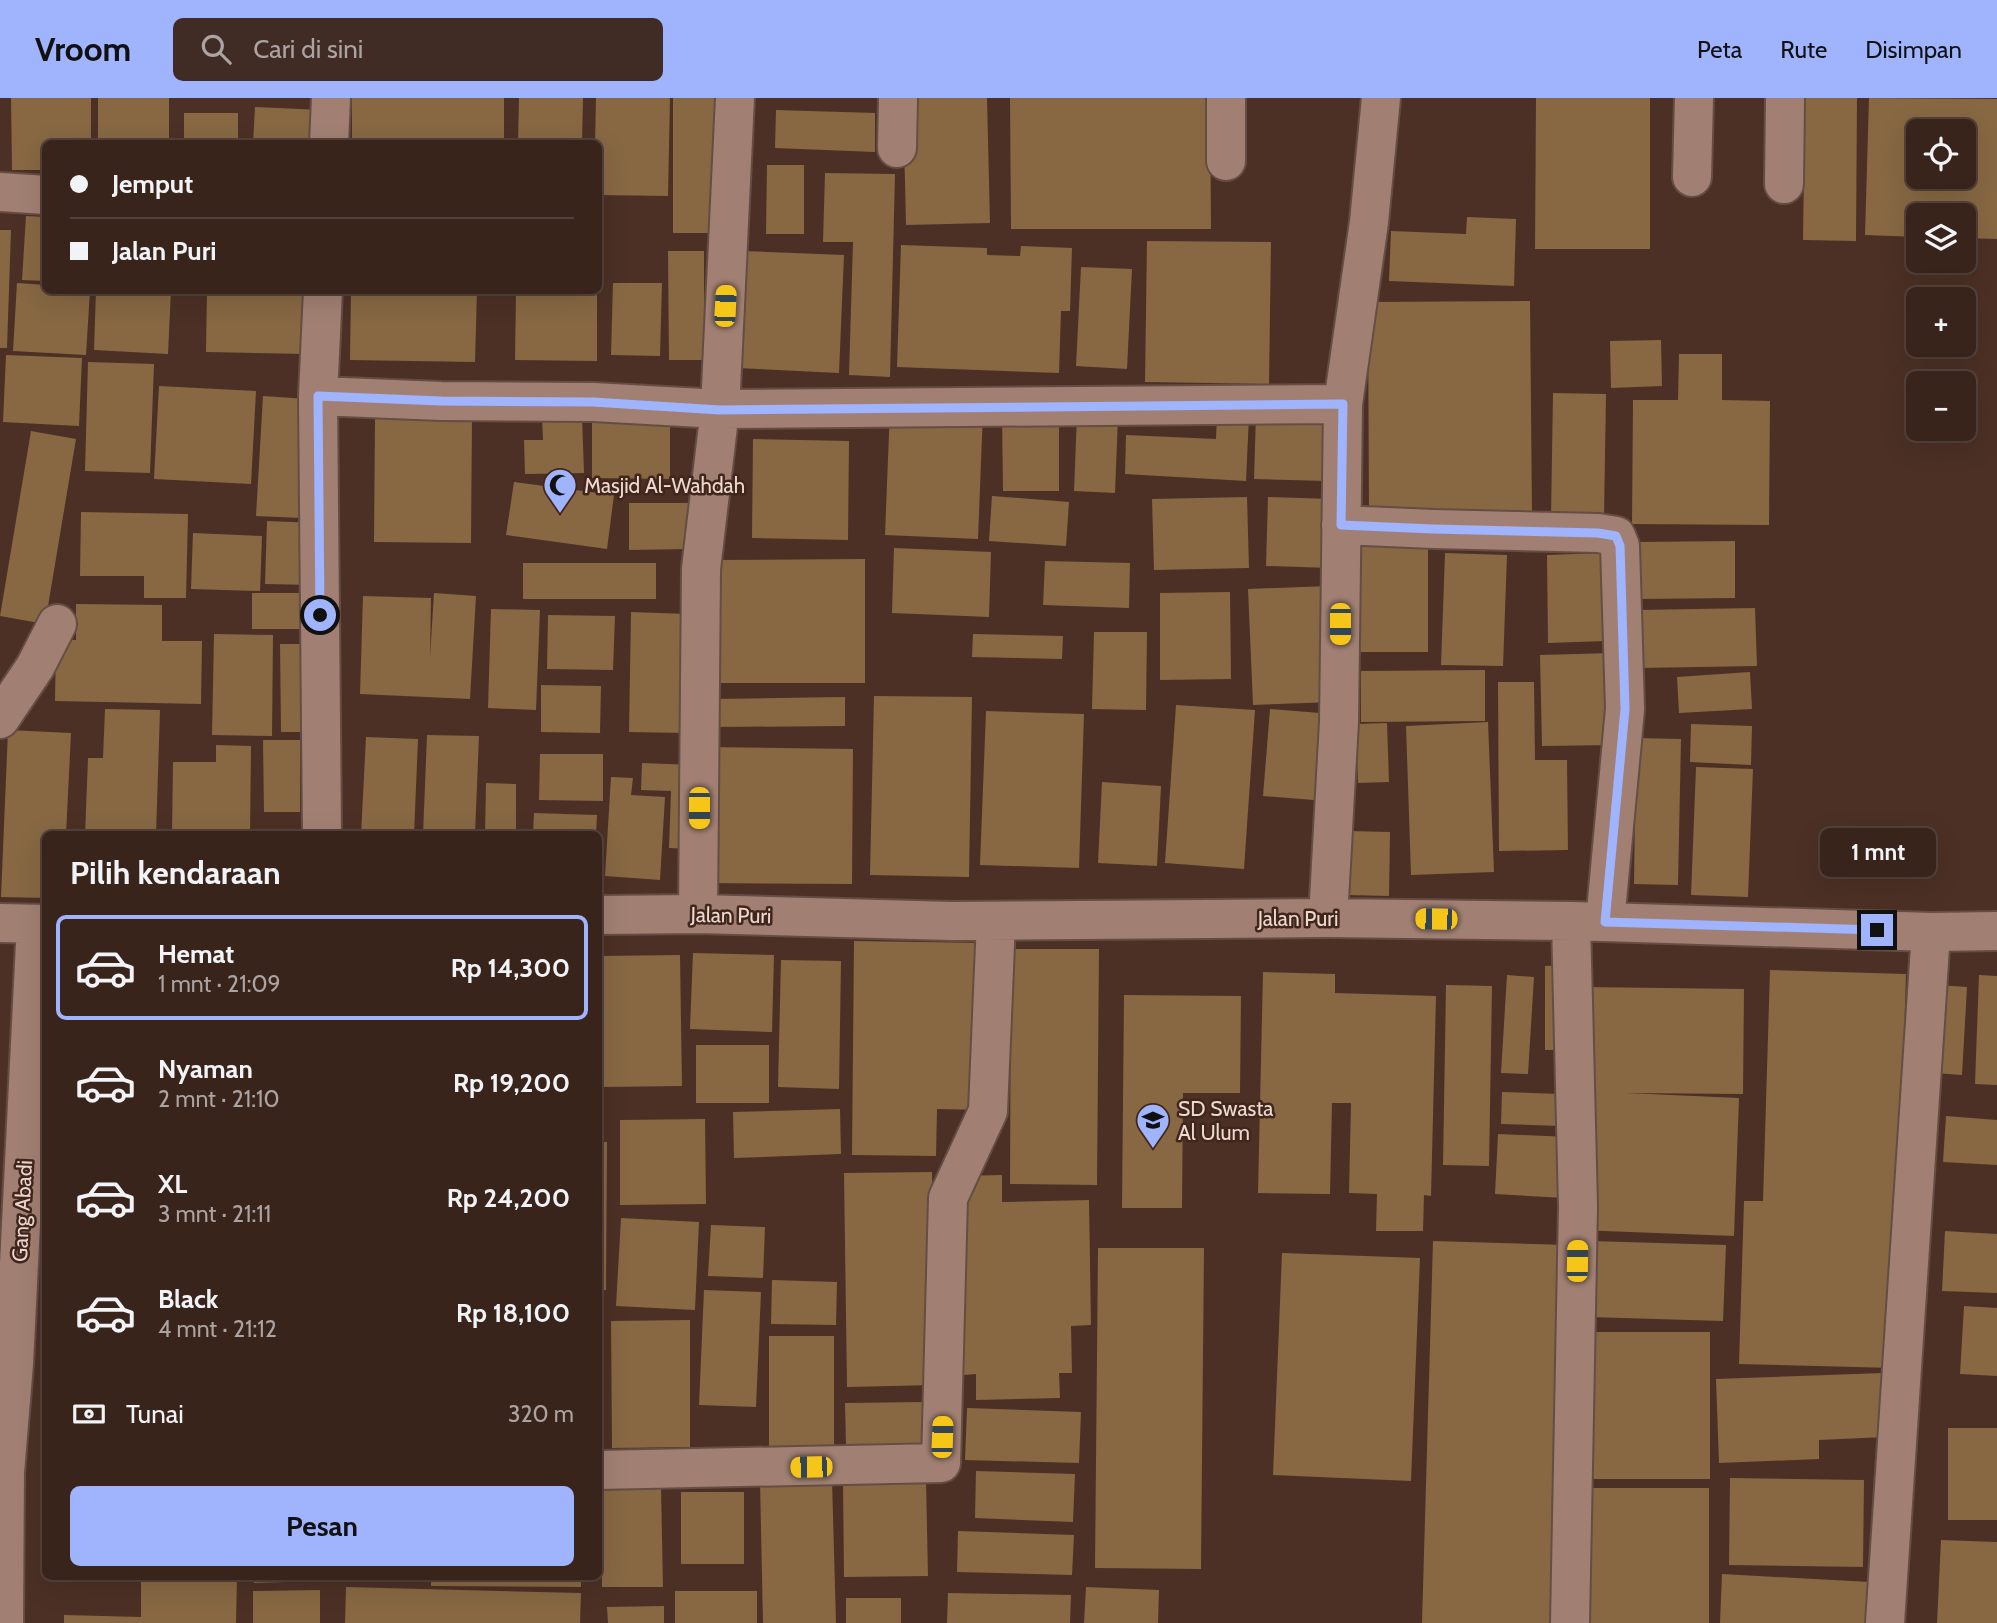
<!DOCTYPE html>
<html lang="id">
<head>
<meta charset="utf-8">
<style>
  :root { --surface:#39241c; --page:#402c25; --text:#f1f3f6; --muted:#aba4a3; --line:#53413b; --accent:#a0b3fd }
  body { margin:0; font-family:Cabin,sans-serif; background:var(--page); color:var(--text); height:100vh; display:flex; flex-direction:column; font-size:26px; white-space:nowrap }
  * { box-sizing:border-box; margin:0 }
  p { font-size:23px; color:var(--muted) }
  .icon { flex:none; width:38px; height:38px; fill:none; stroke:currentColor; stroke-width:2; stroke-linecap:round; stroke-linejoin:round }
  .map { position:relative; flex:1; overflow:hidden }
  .panel { position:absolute; left:42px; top:733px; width:560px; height:749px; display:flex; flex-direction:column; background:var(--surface); border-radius:10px; box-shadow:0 7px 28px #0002,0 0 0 2px var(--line) }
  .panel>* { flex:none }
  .hud { position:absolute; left:42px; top:42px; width:560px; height:154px; border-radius:10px; box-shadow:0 7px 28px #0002,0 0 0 2px var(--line); display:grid; align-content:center; height:154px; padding:0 28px; background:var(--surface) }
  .buttons { position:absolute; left:1906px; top:21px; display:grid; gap:14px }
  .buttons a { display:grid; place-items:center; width:70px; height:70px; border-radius:10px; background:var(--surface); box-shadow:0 7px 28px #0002,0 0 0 2px var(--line); font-size:35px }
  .end { position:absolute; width:32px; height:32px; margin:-16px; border:9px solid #a0b3fd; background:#111; box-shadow:0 0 0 4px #111 }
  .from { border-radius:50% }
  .bubble { position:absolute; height:49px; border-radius:10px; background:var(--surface); box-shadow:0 7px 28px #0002,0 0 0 2px var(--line); font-size:23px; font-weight:700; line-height:49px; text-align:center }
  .car { position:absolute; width:21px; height:42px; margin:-21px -10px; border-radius:9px; box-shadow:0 0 5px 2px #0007; background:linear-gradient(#f5c518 24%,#345 0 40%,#f5c518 0 76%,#345 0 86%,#f5c518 0) }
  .hud b { display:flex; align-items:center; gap:24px; height:66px; font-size:26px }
  .hud b+b { border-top:2px solid var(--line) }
  .hud i { width:18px; height:18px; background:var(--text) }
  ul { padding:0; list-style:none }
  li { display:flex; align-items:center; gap:21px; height:105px; margin:0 14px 10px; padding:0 14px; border:4px solid transparent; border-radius:10px }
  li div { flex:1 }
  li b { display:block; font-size:26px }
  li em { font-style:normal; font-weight:700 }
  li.active { border-color:var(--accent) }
  li>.icon { width:63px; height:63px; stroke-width:1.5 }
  h2 { padding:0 28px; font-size:32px; line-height:84px }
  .pay { display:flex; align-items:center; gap:18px; height:77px; padding:0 28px; font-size:26px }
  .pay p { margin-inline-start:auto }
  .cta { display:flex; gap:14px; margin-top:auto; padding:14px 28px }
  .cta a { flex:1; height:80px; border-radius:10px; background:var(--accent); color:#111; font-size:28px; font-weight:700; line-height:80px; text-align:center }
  header { display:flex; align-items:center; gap:42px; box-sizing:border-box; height:98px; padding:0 35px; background:var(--accent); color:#111 }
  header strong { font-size:33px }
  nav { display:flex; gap:38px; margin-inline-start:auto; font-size:24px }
  .search { width:490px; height:63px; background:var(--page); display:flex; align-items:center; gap:18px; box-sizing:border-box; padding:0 24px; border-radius:10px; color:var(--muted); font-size:26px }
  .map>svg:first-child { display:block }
  .building { fill:#876843; fill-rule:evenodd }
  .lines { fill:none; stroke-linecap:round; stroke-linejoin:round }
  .street-casing { stroke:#654d44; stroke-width:42 }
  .street { stroke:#a18073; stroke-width:38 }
  .route { stroke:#a0b3fd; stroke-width:9 }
  .labels { text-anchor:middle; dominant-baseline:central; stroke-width:5; stroke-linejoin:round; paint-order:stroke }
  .poi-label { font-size:21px; fill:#ecd9d2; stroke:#41261b; text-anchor:start }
  .street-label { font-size:21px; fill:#ecd9d2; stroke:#41261b }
</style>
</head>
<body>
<header>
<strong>Vroom</strong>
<div class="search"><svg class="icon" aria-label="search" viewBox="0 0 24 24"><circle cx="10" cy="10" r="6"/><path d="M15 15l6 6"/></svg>Cari di sini</div>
<nav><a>Peta</a><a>Rute</a><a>Disimpan</a></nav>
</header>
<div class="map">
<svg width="1997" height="1525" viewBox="0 0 1997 1525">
  <rect width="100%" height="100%" fill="#4c3025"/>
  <path class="building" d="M11,0H91V46H46V72H12Z
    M98,0H169V46H98Z
    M352,0H504V46H352Z
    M519,0H583L582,46H518Z
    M596,0H670L668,98L598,97V46H595Z
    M673,0H722V135H673Z
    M903,0H987L990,125L906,127Z
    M1010,0H1210L1211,131H1011Z
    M1536,0H1650V151H1535Z
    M1805,0H1857L1856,143L1803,142Z
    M1869,0L1997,1V141L1964,140V117H1918V139L1865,137ZM1918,33H1964V79H1918Z
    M255,9L322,12L321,46H253Z
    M776,12L875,15V54L775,50Z
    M184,15H238V46H184Z
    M767,67H804V136H766Z
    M825,75L895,76L890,279L849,277L853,144H823Z
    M26,118L46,119V183L22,182Z
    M1467,119L1516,121L1514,188L1389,183L1391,133L1466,136Z
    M0,132H11L7,250H0Z
    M1147,143L1271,144L1269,286L1145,284Z
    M901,147L987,150V157L1020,158L1021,148L1072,150L1070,213H1061L1059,275L897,269Z
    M668,153H704V262H669Z
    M743,153L844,157L839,275L738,270Z
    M1081,169L1132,171L1127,271L1076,268Z
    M17,185L46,187V192H90L86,257L13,253Z
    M613,185H662L660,258L611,257Z
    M96,192H171L168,256L94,252Z
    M207,192H307L305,256L206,254Z
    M351,192H477L475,264L350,262Z
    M516,192H597V263L515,262Z
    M1530,203L1532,416L1369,417L1368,204Z
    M1661,242L1662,288L1611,290L1610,243Z
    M1679,256H1722V302L1770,303L1769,427L1632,426L1633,302H1678Z
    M6,257L82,260L79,328L3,324Z
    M88,264L154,266L150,375L85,373Z
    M159,288L256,293L251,386L154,381Z
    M1553,295L1606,296L1604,419H1551Z
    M263,298L308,301L302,420L256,418Z
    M890,310L983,313L978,441L885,437Z
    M1059,313V393H1003L1002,314Z
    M1217,316L1249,318L1246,383L1125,376L1126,337L1216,341Z
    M1256,316L1328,317L1327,383L1254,381Z
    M1077,317L1118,319L1115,395L1074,393Z
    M582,318L584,375L525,376L524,342H543L542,319Z
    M375,319L472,320L471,445L374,444Z
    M592,321L670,322V381L592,380Z
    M31,333L76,341L45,526L0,518Z
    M753,341L849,343L848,442L752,440Z
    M514,384L614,397L607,451L506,437Z
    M992,398L1069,404L1066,448L989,443Z
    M1247,399L1249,470L1154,472L1152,401Z
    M1268,399L1332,401L1331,470L1266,468Z
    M629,405H688V451L629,452Z
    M81,414L188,416L186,500H144V478H80Z
    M267,423L317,425L315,487L265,486Z
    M193,435L262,438L260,493L191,491Z
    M1356,441L1428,442V554H1355Z
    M1735,443V500L1635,501V444Z
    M894,450L991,454L989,519L892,515Z
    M1445,455L1507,457L1503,568L1441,567Z
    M1604,455L1606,543L1548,545L1547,457Z
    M865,461V585H712V462Z
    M1045,463L1130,465L1129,510L1043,507Z
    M523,465H656V501H523Z
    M1329,488L1334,604L1253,607L1248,491Z
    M1230,494L1231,581L1160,582V495Z
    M252,495H309V531H252Z
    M434,495L476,498L470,601L360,596L363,498L431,500L430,559Z
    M76,506L162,507V543H202L201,606L55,603L56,542H76Z
    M1755,510L1757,568L1639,570L1638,512Z
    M491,511L540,512L536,612L488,610Z
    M631,514L688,516L686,635L629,634Z
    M548,517L615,518L613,572L547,571Z
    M1094,534H1147L1146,612L1092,611Z
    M214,536L273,537L272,638L212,637Z
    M973,536L1063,538L1062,561L972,559Z
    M280,546H308L309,634H281Z
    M1613,555L1614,647L1542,648L1540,557Z
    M1485,572V623L1361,624V573Z
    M1750,574L1752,611L1679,615L1677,579Z
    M1498,584H1534L1535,662H1567L1568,752L1499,753Z
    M541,587L601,588L600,635L541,634Z
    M874,598L972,599L969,779L870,777Z
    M845,599V628L714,629V601Z
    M1176,607L1255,612L1244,771L1165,765Z
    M105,611L160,612L156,737H85L88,660H103Z
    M1270,611L1333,616L1326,703L1263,698Z
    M986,613L1084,616L1079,770L980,767Z
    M1488,624L1494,774L1411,777L1406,628Z
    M1387,625L1389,684L1358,685L1356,626Z
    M1691,626L1752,628L1751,667L1690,664Z
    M8,632L71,635L66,737H46V800L1,799Z
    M427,637L479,638L475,737H423Z
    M366,639L418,641L414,737H361Z
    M1636,640L1681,641L1678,787L1634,786Z
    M263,642H300V714H264Z
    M216,647L251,648L250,737H172L173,664H216Z
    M706,649L853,651L852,786L705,785Z
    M540,656H603V703L539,702Z
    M642,665L693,667L694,751L669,750L671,693L641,692Z
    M1696,669L1753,671L1748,799L1691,797Z
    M611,679L633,680L631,697L665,699L660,782L605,778Z
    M1102,684L1161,688L1157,768L1098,765Z
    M486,685L516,686V737H485Z
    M534,715L597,717L596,737H533Z
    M1348,733L1390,734L1389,798L1347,797Z
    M854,843L987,845L985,1012L937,1011L936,1058L852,1057Z
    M1011,851H1099L1097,1087L1010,1086Z
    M693,855L774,857L772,934L690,931Z
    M680,857L682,988L602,989L600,858Z
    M781,862L841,863L839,991L778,989Z
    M1566,867L1567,952H1545V868Z
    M1770,872L1906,876L1894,1270L1739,1266L1744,1103H1763Z
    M1263,874L1335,876V895L1436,898L1431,1098L1424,1097L1423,1133H1376L1377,1096L1349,1095L1351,1005H1332L1330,1096L1258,1095Z
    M1507,877L1534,879L1528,976L1501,975Z
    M1979,877L1997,878V987L1975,986Z
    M1446,887L1492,888L1489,1068L1443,1067Z
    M1938,887L1967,889L1962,977L1934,975Z
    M1584,889L1744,891L1743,996L1625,995L1739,1000L1734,1138L1578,1132Z
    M1124,897L1241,898L1240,995H1183L1182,1110H1122Z
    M696,947H769V1005H696Z
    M1502,994L1561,996L1560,1028L1501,1026Z
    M840,1011L841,1056L734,1060L733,1014Z
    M1946,1018L1997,1022V1067L1943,1064Z
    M705,1021L706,1106L620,1107V1022Z
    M1498,1036L1569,1039L1565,1100L1495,1096Z
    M598,1044H607L606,1192H598Z
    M932,1074L935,1287L847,1289L844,1075Z
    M1002,1077V1104L1089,1102L1091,1227L1071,1228L1072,1275H1059L1060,1300L976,1302V1276L964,1277L960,1078Z
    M621,1120L699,1124L695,1212L616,1208Z
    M711,1127L765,1129L763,1180L708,1178Z
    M1945,1133L1997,1136V1195L1942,1193Z
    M1433,1143L1568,1147L1558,1525H1422Z
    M1591,1143L1726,1147L1723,1223L1589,1219Z
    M1098,1150H1204L1201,1471L1095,1470Z
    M1282,1155L1420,1160L1411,1383L1273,1377Z
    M772,1182L837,1184L836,1227L771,1226Z
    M704,1192L761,1194L756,1309L699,1307Z
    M1964,1208L1997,1210V1278L1960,1276Z
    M690,1222V1349L612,1350L611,1223Z
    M1583,1234H1710V1381H1583Z
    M769,1238H834V1349H769Z
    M1883,1275L1885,1339L1819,1342V1361L1719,1365L1716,1281Z
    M924,1304L925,1347L846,1349L845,1305Z
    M967,1310L1081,1314L1079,1365L965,1362Z
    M1948,1330H1997V1422H1948Z
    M976,1373L1075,1376L1073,1424L975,1420Z
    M1730,1380L1864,1382L1863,1469L1729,1467Z
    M832,1382L836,1525H763L760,1383Z
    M926,1382L928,1478L844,1479L843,1383Z
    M661,1389L663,1489H602L600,1390Z
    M1580,1390H1709V1525H1581Z
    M681,1394H744V1466H681Z
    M958,1433L1074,1437L1072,1477L957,1474Z
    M1941,1442L1997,1444V1525H1937Z
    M1722,1476L1870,1484L1868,1525H1720Z
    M141,1479H237L236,1525H64V1517L141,1519Z
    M254,1479H285V1484L254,1485Z
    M431,1479H581V1489L431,1488Z
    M346,1489L581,1495L580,1525H345Z
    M1086,1489L1159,1492L1158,1525H1084Z
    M320,1492V1525H253V1493Z
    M675,1493H757V1525H675Z
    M948,1495L1071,1497L1070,1525H947Z
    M846,1500H901V1525H846Z
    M664,1508V1525H608L607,1509Z"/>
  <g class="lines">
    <defs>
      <path id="street" d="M1226,0V63
        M329,46L331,0
        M897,50L898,0
        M1692,79L1694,0
        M1784,86L1785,0
        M0,94L46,97
        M318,298L441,303L593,304L720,311L1343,306L1339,624L1328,820
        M1343,306L1369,124L1381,0
        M1341,427L1433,431L1598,435L1616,438L1620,448L1625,611L1605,824
        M0,621L35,569L57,526
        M322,737L318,298L323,192
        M698,816L701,471L720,311L735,0
        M598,817L698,816L951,823L1328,820L1571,823L1931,834L1997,833
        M0,825L46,826
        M598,1372L941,1365L948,1100L988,1013L996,823
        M4,1525L5,1375L14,1266L36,826
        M1570,1525L1578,1108L1571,823
        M1885,1525L1931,834"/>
    </defs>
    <use href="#street" class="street-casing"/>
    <use href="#street" class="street"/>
  </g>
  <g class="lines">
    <path class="route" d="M320,517L318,298L441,303L593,304L720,312L1343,306L1341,427L1433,431L1598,435L1616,438L1620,448L1625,611L1605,824L1877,832"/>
  </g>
  <defs>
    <symbol id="mosque-pin" viewBox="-11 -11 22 30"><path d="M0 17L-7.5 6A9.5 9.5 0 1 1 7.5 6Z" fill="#a0b3fd" stroke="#41261b"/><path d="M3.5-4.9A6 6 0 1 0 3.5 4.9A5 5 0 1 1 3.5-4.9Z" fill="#111"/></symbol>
    <symbol id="school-pin" viewBox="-11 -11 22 30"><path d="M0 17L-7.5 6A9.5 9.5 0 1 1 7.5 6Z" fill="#a0b3fd" stroke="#41261b"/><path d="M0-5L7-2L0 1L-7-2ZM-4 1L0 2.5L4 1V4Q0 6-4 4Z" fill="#111"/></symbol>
  </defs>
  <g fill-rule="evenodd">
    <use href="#mosque-pin" x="541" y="368" width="38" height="52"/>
    <use href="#school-pin" x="1134" y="1003" width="38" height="52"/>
  </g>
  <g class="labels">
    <g class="poi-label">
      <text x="584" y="387">Masjid Al-Wahdah</text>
      <text x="1178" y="1010">SD Swasta<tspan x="1178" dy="24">Al Ulum</tspan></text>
    </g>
    <g class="street-label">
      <text transform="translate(731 817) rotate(1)">Jalan Puri</text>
      <text x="1298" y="820">Jalan Puri</text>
      <text transform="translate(22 1113) rotate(-87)">Gang Abadi</text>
    </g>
  </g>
</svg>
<div class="buttons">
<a><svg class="icon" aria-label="locate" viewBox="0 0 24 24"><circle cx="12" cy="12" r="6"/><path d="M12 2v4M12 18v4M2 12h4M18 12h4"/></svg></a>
<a><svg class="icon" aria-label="layers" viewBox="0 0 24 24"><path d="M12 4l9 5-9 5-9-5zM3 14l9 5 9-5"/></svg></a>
<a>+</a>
<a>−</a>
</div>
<i class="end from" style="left:320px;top:517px"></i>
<i class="end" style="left:1877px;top:832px"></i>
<div class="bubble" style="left:1820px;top:730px;width:116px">1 mnt</div>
<i class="car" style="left:725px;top:208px;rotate:3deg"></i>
<i class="car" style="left:1340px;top:526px;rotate:180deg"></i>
<i class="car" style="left:699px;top:710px;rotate:180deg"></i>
<i class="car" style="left:1436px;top:821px;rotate:271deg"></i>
<i class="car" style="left:1577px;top:1163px;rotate:1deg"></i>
<i class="car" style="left:942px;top:1339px;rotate:2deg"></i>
<i class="car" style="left:811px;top:1369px;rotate:269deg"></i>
<div class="hud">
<b><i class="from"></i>Jemput</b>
<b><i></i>Jalan Puri</b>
</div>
<section class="panel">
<h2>Pilih kendaraan</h2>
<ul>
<li class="active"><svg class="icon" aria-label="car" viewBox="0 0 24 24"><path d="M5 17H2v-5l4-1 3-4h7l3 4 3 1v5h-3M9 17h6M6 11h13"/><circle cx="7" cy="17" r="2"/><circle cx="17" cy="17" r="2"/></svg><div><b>Hemat</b><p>1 mnt · 21:09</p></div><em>Rp 14,300</em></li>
<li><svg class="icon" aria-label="car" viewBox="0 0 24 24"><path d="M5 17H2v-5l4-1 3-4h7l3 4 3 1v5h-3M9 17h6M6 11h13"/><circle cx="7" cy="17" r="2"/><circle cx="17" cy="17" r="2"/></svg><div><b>Nyaman</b><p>2 mnt · 21:10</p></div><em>Rp 19,200</em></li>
<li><svg class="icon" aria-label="car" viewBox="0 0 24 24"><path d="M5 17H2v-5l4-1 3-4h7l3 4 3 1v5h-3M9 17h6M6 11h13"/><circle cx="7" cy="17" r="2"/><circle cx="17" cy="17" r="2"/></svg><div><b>XL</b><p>3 mnt · 21:11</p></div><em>Rp 24,200</em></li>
<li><svg class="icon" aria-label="car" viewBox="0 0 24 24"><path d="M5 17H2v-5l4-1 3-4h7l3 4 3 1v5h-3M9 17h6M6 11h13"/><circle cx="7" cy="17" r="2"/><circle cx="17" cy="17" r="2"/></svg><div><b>Black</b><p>4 mnt · 21:12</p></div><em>Rp 18,100</em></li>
</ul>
<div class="pay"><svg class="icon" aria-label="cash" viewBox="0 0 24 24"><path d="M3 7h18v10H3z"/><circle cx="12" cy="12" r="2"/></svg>Tunai<p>320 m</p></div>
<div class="cta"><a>Pesan</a></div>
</section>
</div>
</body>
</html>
